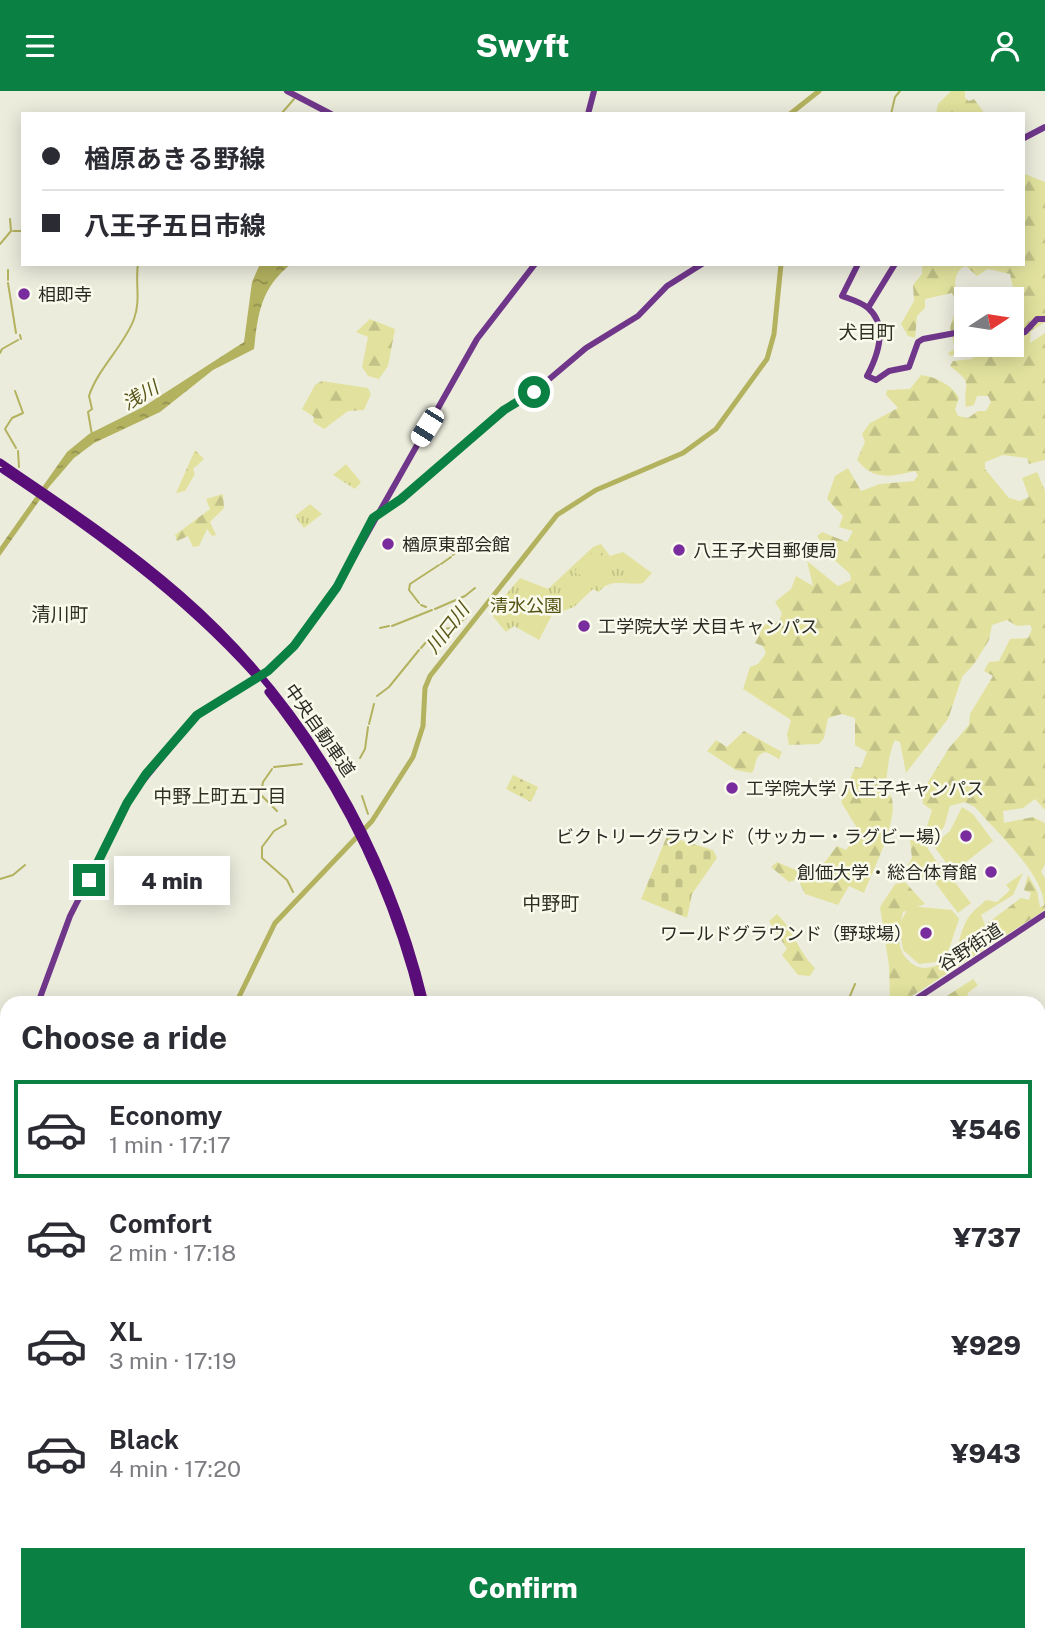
<!DOCTYPE html>
<html lang="en">
<head>
<meta charset="utf-8">
<style>
  :root { --surface:#fff; --page:#f2f2f3; --text:#2b2b33; --muted:#7c7c81; --line:#e1e1e2; --accent:#0b8043 }
  body { margin:0; font-family:"Public Sans","Noto Sans JP",sans-serif; background:var(--page); color:var(--text); height:100vh; display:flex; flex-direction:column; font-size:26px; white-space:nowrap }
  * { box-sizing:border-box; margin:0 }
  p { font-size:23px; color:var(--muted) }
  .icon { flex:none; width:38px; height:38px; fill:none; stroke:currentColor; stroke-width:2; stroke-linecap:round; stroke-linejoin:round }
  .map { position:relative; flex:1; overflow:hidden }
  .details { position:absolute; left:0px; top:905px; width:1046px; height:646px; display:flex; flex-direction:column; background:var(--surface); border-radius:21px 21px 0 0; box-shadow:0 4px 18px #0003 }
  .details>* { flex:none }
  .guide { position:absolute; left:21px; top:21px; width:1004px; height:154px; border-radius:0px; box-shadow:0 4px 18px #0003; display:grid; align-content:center; height:154px; padding:0 21px; background:var(--surface) }
  .needle { width:46px; rotate:78deg }
  .buttons { position:absolute; left:954px; top:196px; display:grid; gap:14px }
  .buttons a { display:grid; place-items:center; width:70px; height:70px; border-radius:0px; background:var(--surface); box-shadow:0 4px 18px #0003; font-size:35px }
  .end { position:absolute; width:32px; height:32px; margin:-16px; border:9px solid #0b8043; background:#fff; box-shadow:0 0 0 4px #fff }
  .from { border-radius:50% }
  .bubble { position:absolute; height:49px; border-radius:0px; background:var(--surface); box-shadow:0 4px 18px #0003; font-size:23px; font-weight:800; line-height:49px; text-align:center }
  .car { position:absolute; width:21px; height:42px; margin:-21px -10px; border-radius:9px; box-shadow:0 0 5px 2px #0007; background:linear-gradient(#fff 24%,#345 0 40%,#fff 0 76%,#345 0 86%,#fff 0) }
  .guide b { display:flex; align-items:center; gap:24px; height:66px; font-size:26px }
  .guide b+b { border-top:2px solid var(--line) }
  .guide i { width:18px; height:18px; background:var(--text) }
  ul { padding:0; list-style:none }
  li { display:flex; align-items:center; gap:21px; height:98px; margin:0 14px 10px; padding:0 7px; border:4px solid transparent; border-radius:0px }
  li div { flex:1 }
  li b { display:block; font-size:26px }
  li em { font-style:normal; font-weight:800 }
  li.active { border-color:var(--accent) }
  li>.icon { width:63px; height:63px; stroke-width:1.5 }
  h2 { padding:0 21px; font-size:32px; line-height:84px }
  .primary-button { display:flex; gap:14px; margin-top:auto; padding:14px 21px }
  .primary-button a { flex:1; height:80px; border-radius:0px; background:var(--accent); color:#fff; font-size:28px; font-weight:800; line-height:80px; text-align:center }
  header { display:flex; justify-content:space-between; align-items:center; height:91px; padding:0 21px; background:var(--accent); color:#fff; font-size:32px; font-weight:800 }
  .map>svg:first-child { display:block }
  .grass { fill:url(#grass-dots) }
  .forest { fill:url(#forest-firs); fill-rule:evenodd }
  .cemetery { fill:url(#cemetery-stones) }
  .park { fill:url(#park-tufts) }
  .garden { fill:#e2e29e }
  .water { fill:url(#water-ripples) }
  .lines { fill:none; stroke-linecap:round; stroke-linejoin:round }
  .stream { stroke:#b3b25f; stroke-width:2 }
  .river { stroke:#b3b25f; stroke-width:5 }
  .major { stroke:#6f368a; stroke-width:6 }
  .highway { stroke:#590d78; stroke-width:7 }
  .route { stroke:#0b8043; stroke-width:9 }
  .poi-dot { fill:#792c9d; stroke:#f9faeb; stroke-width:2.5 }
  .labels { text-anchor:middle; dominant-baseline:central; stroke-width:5; stroke-linejoin:round; paint-order:stroke }
  .poi-label { font-size:18px; fill:#2a2a24; stroke:#f9faeb; text-anchor:start }
  .park-label { font-size:18px; fill:#535113; stroke:#f9faeb }
  .street-label { font-size:18px; fill:#2a2a24; stroke:#f9faeb }
  .neighbourhood-label { font-size:19px; fill:#2f2f23; stroke:#f9faeb }
  .water-label { font-size:19px; font-style:italic; fill:#585619; stroke:#f9faeb }
</style>
</head>
<body>
<header><svg class="icon" aria-label="menu" viewBox="0 0 24 24"><path d="M4 6h16M4 12h16M4 18h16"/></svg>Swyft<svg class="icon" aria-label="person" viewBox="0 0 24 24"><circle cx="12" cy="8" r="4"/><path d="M4 21q1-7 8-7t8 7"/></svg></header>
<div class="map">
<svg width="1045" height="1550" viewBox="0 0 1045 1550">
  <defs>
    <pattern id="grass-dots" width="8" height="8" patternUnits="userSpaceOnUse" patternTransform="scale(1.75)"><rect width="8" height="8" fill="#e2e29e"/><path d="M2 2h.1M6 6h.1" fill="none" stroke="#c2c288" stroke-width="1.8" stroke-linecap="round"/></pattern>
    <pattern id="forest-firs" width="22" height="20" patternUnits="userSpaceOnUse" patternTransform="scale(1.75)"><rect width="22" height="20" fill="#e2e29e"/><path d="M5 1l3.5 6h-7zM16 11l3.5 6h-7z" fill="#c2c288"/></pattern>
    <pattern id="cemetery-stones" width="16" height="16" patternUnits="userSpaceOnUse" patternTransform="scale(1.75)"><rect width="16" height="16" fill="#e2e29e"/><path d="M2 7V4a2 2 0 0 1 4 0v3zM10 15v-3a2 2 0 0 1 4 0v3z" fill="#c2c288"/></pattern>
    <pattern id="park-tufts" width="24" height="20" patternUnits="userSpaceOnUse" patternTransform="scale(1.75)"><rect width="24" height="20" fill="#e2e29e"/><path d="M3 7l-1-3M5 7V3M7 7l1-3M15 17l-1-3M17 17v-4M19 17l1-3" fill="none" stroke="#c2c288"/></pattern>
    <pattern id="water-ripples" width="26" height="14" patternUnits="userSpaceOnUse" patternTransform="scale(1.75)"><rect width="26" height="14" fill="#b3b25f"/><path d="M2 4q2-2 4 0t4 0M15 11q2-2 4 0t4 0" fill="none" stroke="#92914e"/></pattern>
  </defs>
  <rect width="100%" height="100%" fill="#ececdd"/>
  <path class="grass" d="M513,684L538,696L531,711L506,698Z"/>
  <path class="forest" d="M951,0H965V7L969,10L974,8L985,23H936L938,13Z
    M1025,83L1045,91V231L1031,240L1030,252L1045,242V369L1029,373L1027,367L1003,364L985,371V378L1009,407L1020,410L1029,406L1022,387L1037,381L1045,400V719L1035,708L1023,717L1003,720L1004,732L1033,726L1045,732V773L1041,781L1045,787V819L901,912H890L889,875L880,816L895,793L905,791L925,813L903,821C899,839 894,857 910,871C918,878 925,878 935,875C964,864 955,845 970,824C974,819 981,814 986,809L997,811L1010,799L1006,794L1023,782L1013,804L981,824L985,834L1021,807L1029,809L1031,802L1024,799L1028,784L1037,800L1040,816L1044,814C1044,783 995,740 975,716L965,711L950,715L944,736L926,755L939,774L926,788L913,781L905,788L901,787L912,767L910,749L922,751L932,719L923,713L922,701L949,657L969,634L970,623L993,585L984,580L989,571L999,570L1010,548L1028,547L1032,538L1030,534L1017,535L1007,529L992,534L989,549L974,573L962,586L948,628L906,682L900,651L895,649C887,665 888,685 884,702L891,705C900,727 873,779 864,802L849,795L838,814L805,803L798,788L789,791L771,776L777,771L793,778L821,776L837,755L846,759L859,740L841,711L855,676L861,677L867,661L855,654V627L842,623L828,627L824,647L819,653L789,654L787,643L791,629L743,598L750,576L758,573L766,562L763,555L755,552L764,534L779,531L782,522L775,511L791,498L796,485L813,495L807,470L838,495L851,489L850,483L830,465L817,445L822,441L847,451L853,440L839,436L843,425L827,408L835,385L848,377L861,400L880,393L914,390L918,384L915,380C890,386 874,390 857,369L865,351L862,343L870,332L898,317L886,304L887,299L910,298L921,284C936,286 952,294 959,307L955,318L958,325L968,327L978,320H986L991,311L988,305H977L974,314L966,316C962,290 976,295 950,275L953,270L972,268L974,263L969,259L950,265L948,262L955,258L950,237L957,213L952,202L925,208V217L917,225L915,247L908,245L901,233L914,210L913,194L922,183V173H1024ZM966,175L977,185L988,178L1010,183L1014,201L1012,254H966V234L961,227L969,203L956,202C954,192 955,178 966,175Z
    M370,228L395,238L388,275L379,288L368,285L362,276L368,246L356,241Z
    M322,290L368,297L371,303L364,319L348,320L324,338L313,331L314,326L302,318L315,294Z
    M195,359L204,368L193,378L195,383L185,400L176,402Z
    M223,403L224,417L210,431L216,444L212,445L207,438L199,455L193,456L188,445L177,450L175,444L210,418L206,408Z
    M744,640L782,661L779,668L766,661C753,664 757,675 752,682L736,679L707,660L716,649L727,656Z
    M777,823C793,838 798,860 815,877L810,885L798,884L782,864L787,858L769,830Z
    M973,888L978,894L968,902L965,912H936Z
    M1040,1051L1045,1053V1129L1040,1120Z"/>
  <path class="cemetery" d="M667,745L713,759L717,767L692,803L687,827L641,808Z"/>
  <path class="park" d="M346,373L361,391L355,398L333,384Z
    M310,413L322,423L304,437L295,425Z
    M601,453L610,465L623,461L652,482L643,492C627,495 610,486 599,501L593,498L574,516L552,524L539,549L514,535L506,541L490,522L520,487L548,498L593,456Z
    M364,1544H443L448,1550H340Z"/>
  <path class="garden" d="M594,460H598L611,478L606,484L590,488L574,481Z
    M962,716L973,723L993,750L953,781L933,754L950,740Z
    M942,775L971,812L958,822L930,785Z
    M909,815L952,819L959,828L945,870L919,873L903,859L899,834Z"/>
  <path class="water" d="M260,173H291C261,197 258,222 254,258L213,279L160,321L94,352L74,367L49,396L0,465V456L67,361L89,343L143,316L244,251L252,191Z"/>
  <g class="lines">
    <path class="stream" d="M281,23L294,8
      M891,23L895,6L900,0
      M13,140H23
      M0,153L11,140L10,128
      M8,179V189
      M8,192L16,242
      M20,244L21,248
      M0,262L2,258L18,249
      M15,300L23,322L12,327L5,338L16,357
      M92,344L88,321L92,318L89,305C98,277 124,255 134,228C141,209 135,192 138,173
      M18,360L19,376
      M453,464L457,461
      M441,473L451,466
      M419,512L409,499L410,493L439,474
      M421,514L426,516
      M435,518L465,505L475,497
      M392,535L432,519
      M380,537L389,535
      M438,539L451,537L466,527
      M421,557L435,541
      M377,605L389,596L419,559
      M369,633L374,613
      M360,667L365,658L368,636
      M274,676L302,673
      M261,702L263,691L272,678
      M261,704L277,720
      M362,705L368,723
      M285,729L286,733L274,740L262,756V767L287,789L293,801
      M0,788L13,784L25,774
      M847,912L855,893
      M7,1213V1217
      M128,1544L131,1550
      M718,1544L722,1550"/>
    <path class="river" d="M790,23L819,0
      M236,912L275,832L372,730L413,666L423,635L425,597L430,585L557,424L596,399L683,362L716,338L767,268L774,243L781,173
      M1040,1492L1045,1490
      M1040,1524L1045,1517
      M1019,1550L1024,1544"/>
    <path class="major" d="M287,0L331,23
      M588,23L594,0
      M1024,47L1045,36
      M858,173L842,205C850,208 861,211 868,217C889,235 878,264 867,285L876,289L889,280L909,276L918,251L923,248L966,240
      M868,217L895,173
      M1012,244L1025,241L1037,228H1045
      M375,426L401,408L504,319L534,301L586,257L638,225L667,195L702,173
      M38,912L70,825L133,702L197,624L268,580L300,547L337,496L477,248L535,173
      M910,912L1045,823
      M0,987L7,973
      M1040,1304L1045,1290
      M1040,1317L1045,1301
      M970,1550L971,1544"/>
    <path class="highway" d="M0,371C62,413 124,454 180,503C303,610 387,754 425,912
      M3,379C93,439 182,503 254,583
      M268,601C341,694 392,797 420,912
      M0,1323L7,1322
      M529,1544L531,1550
      M535,1544L536,1550
      M645,1544L649,1550
      M672,1550L684,1545L697,1550"/>
  </g>
  <g class="lines">
    <path class="route" d="M89,789L127,712L146,683L197,624L268,580L294,555L337,496L373,427L401,408L504,319L534,301"/>
  </g>
  <g class="poi-dot">
    <circle cx="24" cy="203" r="7"/>
    <circle cx="388" cy="453" r="7"/>
    <circle cx="679" cy="459" r="7"/>
    <circle cx="584" cy="535" r="7"/>
    <circle cx="732" cy="697" r="7"/>
    <circle cx="966" cy="745" r="7"/>
    <circle cx="991" cy="781" r="7"/>
    <circle cx="926" cy="842" r="7"/>
  </g>
  <g class="labels">
    <g class="poi-label">
      <text x="38" y="203">相即寺</text>
      <text x="402" y="453">楢原東部会館</text>
      <text x="693" y="459">八王子犬目郵便局</text>
      <text x="598" y="535">工学院大学 犬目キャンパス</text>
      <text x="746" y="697">工学院大学 八王子キャンパス</text>
      <text x="952" y="745" text-anchor="end">ビクトリーグラウンド（サッカー・ラグビー場）</text>
      <text x="977" y="781" text-anchor="end">創価大学・総合体育館</text>
      <text x="912" y="842" text-anchor="end">ワールドグラウンド（野球場）</text>
    </g>
    <g class="park-label">
      <text x="526" y="514">清水公園</text>
    </g>
    <g class="street-label">
      <text transform="translate(320 639) rotate(55)">中央自動車道</text>
      <text transform="translate(970 856) rotate(-33)">谷野街道</text>
    </g>
    <g class="neighbourhood-label">
      <text x="867" y="241">犬目町</text>
      <text x="60" y="523">清川町</text>
      <text x="220" y="705">中野上町五丁目</text>
      <text x="551" y="812">中野町</text>
    </g>
    <g class="water-label">
      <text transform="translate(140 304) rotate(-30)">浅川</text>
      <text transform="translate(447 537) rotate(-52)">川口川</text>
    </g>
  </g>
</svg>
<div class="buttons">
<a><svg class="needle" viewBox="-14 -14 28 28"><path d="M0-13l5 13h-10z" fill="#e53935"/><path d="M0 13l5-13h-10z" fill="#7c7c81"/></svg></a>
</div>
<i class="end from" style="left:534px;top:301px"></i>
<i class="end" style="left:89px;top:789px"></i>
<div class="bubble" style="left:114px;top:765px;width:116px">4 min</div>
<i class="car" style="left:427px;top:336px;rotate:212deg"></i>
<div class="guide">
<b><i class="from"></i>楢原あきる野線</b>
<b><i></i>八王子五日市線</b>
</div>
<section class="details">
<h2>Choose a ride</h2>
<ul>
<li class="active"><svg class="icon" aria-label="car" viewBox="0 0 24 24"><path d="M5 17H2v-5l4-1 3-4h7l3 4 3 1v5h-3M9 17h6M6 11h13"/><circle cx="7" cy="17" r="2"/><circle cx="17" cy="17" r="2"/></svg><div><b>Economy</b><p>1 min · 17:17</p></div><em>¥546</em></li>
<li><svg class="icon" aria-label="car" viewBox="0 0 24 24"><path d="M5 17H2v-5l4-1 3-4h7l3 4 3 1v5h-3M9 17h6M6 11h13"/><circle cx="7" cy="17" r="2"/><circle cx="17" cy="17" r="2"/></svg><div><b>Comfort</b><p>2 min · 17:18</p></div><em>¥737</em></li>
<li><svg class="icon" aria-label="car" viewBox="0 0 24 24"><path d="M5 17H2v-5l4-1 3-4h7l3 4 3 1v5h-3M9 17h6M6 11h13"/><circle cx="7" cy="17" r="2"/><circle cx="17" cy="17" r="2"/></svg><div><b>XL</b><p>3 min · 17:19</p></div><em>¥929</em></li>
<li><svg class="icon" aria-label="car" viewBox="0 0 24 24"><path d="M5 17H2v-5l4-1 3-4h7l3 4 3 1v5h-3M9 17h6M6 11h13"/><circle cx="7" cy="17" r="2"/><circle cx="17" cy="17" r="2"/></svg><div><b>Black</b><p>4 min · 17:20</p></div><em>¥943</em></li>
</ul>
<div class="primary-button"><a>Confirm</a></div>
</section>
</div>
</body>
</html>
